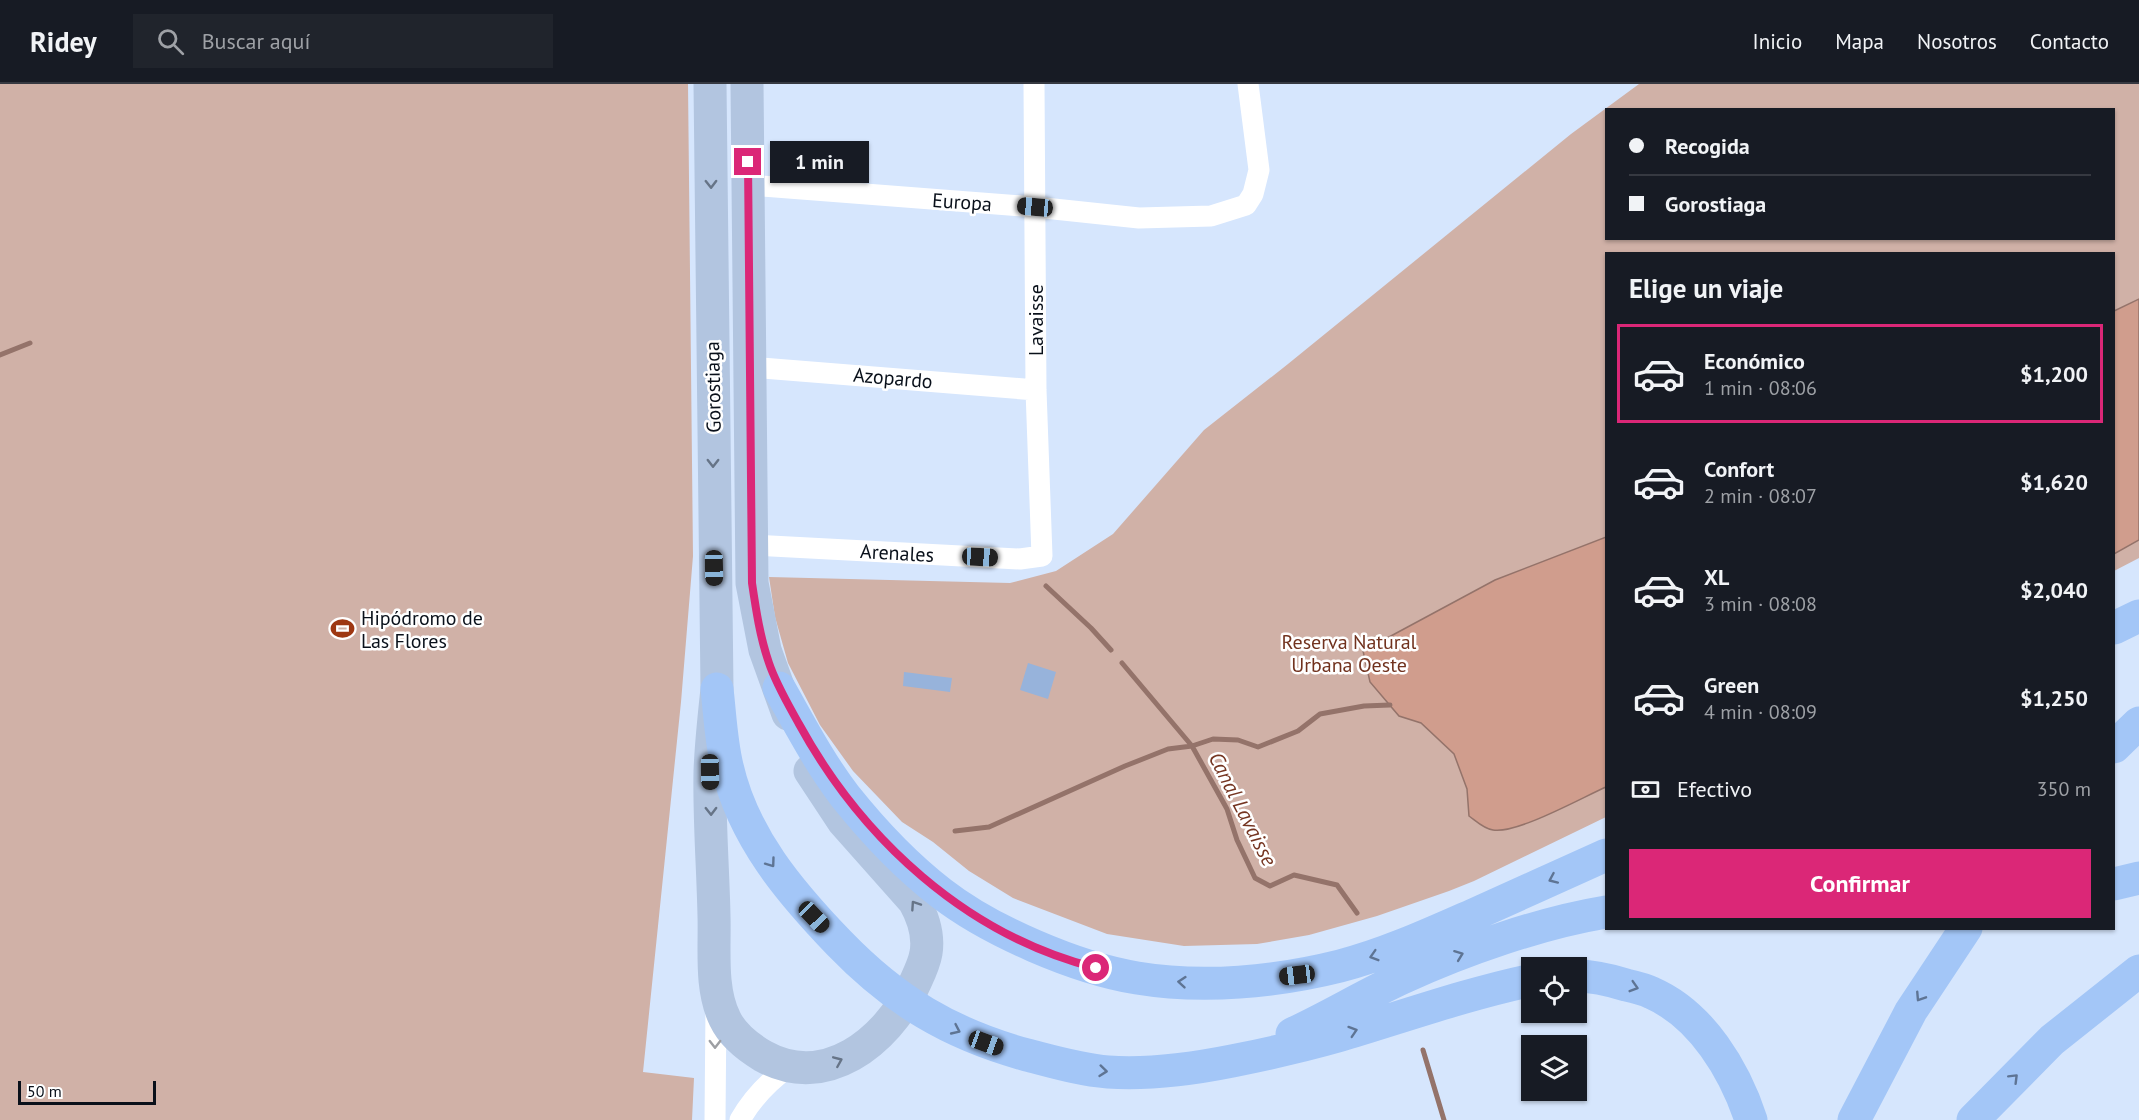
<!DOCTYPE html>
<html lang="es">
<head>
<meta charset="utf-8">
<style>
  :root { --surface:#171b24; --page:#20242c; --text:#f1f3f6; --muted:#9ea1a6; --line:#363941; --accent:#db2777 }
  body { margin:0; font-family:"PT Sans",sans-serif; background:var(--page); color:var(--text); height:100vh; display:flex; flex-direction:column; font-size:22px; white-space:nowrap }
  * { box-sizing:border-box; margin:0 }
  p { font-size:20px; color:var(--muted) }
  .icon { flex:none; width:33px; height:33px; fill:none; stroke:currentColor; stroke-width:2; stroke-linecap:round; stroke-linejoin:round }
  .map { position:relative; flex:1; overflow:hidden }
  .panel { position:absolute; left:1605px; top:168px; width:510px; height:678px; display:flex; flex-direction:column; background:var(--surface); border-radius:0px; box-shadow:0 2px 4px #0004 }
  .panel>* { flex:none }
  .hud { position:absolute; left:1605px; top:24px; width:510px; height:132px; border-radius:0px; box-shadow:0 2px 4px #0004; display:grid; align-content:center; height:132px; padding:0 24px; background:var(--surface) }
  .fabs { position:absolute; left:1521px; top:873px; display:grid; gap:12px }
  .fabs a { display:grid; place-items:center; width:66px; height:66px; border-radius:0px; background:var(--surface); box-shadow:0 2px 4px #0004; font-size:30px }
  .scale { position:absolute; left:18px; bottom:15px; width:138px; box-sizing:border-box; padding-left:6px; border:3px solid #09101a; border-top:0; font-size:16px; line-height:21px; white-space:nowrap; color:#09101a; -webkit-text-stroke:4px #fff; paint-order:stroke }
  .end { position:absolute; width:27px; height:27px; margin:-14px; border:8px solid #db2777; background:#fff; box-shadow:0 0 0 3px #fff }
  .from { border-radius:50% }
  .bubble { position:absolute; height:42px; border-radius:0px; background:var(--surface); box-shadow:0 2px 4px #0004; font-size:20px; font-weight:600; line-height:42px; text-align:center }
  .car { position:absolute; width:18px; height:36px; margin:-18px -9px; border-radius:8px; box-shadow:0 0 4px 2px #0007; background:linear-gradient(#222 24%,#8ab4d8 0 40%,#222 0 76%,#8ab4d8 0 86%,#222 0) }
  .hud b { display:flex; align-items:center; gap:21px; height:57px; font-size:22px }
  .hud b+b { border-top:2px solid var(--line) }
  .hud i { width:15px; height:15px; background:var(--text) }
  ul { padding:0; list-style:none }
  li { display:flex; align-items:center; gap:18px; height:99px; margin:0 12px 9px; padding:0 12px; border:3px solid transparent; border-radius:0px }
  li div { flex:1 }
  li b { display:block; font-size:22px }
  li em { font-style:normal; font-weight:600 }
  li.on { border-color:var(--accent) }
  li>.icon { width:54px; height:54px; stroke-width:1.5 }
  h2 { padding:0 24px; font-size:27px; line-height:72px }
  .pay { display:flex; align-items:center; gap:15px; height:66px; padding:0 24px; font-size:22px }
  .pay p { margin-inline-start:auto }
  .cta { display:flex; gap:12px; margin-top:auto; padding:12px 24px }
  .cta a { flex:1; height:69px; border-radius:0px; background:var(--accent); color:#fff; font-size:24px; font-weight:600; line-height:69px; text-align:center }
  header { display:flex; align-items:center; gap:36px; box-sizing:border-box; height:84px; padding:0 30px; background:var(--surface); border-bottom:2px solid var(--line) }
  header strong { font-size:28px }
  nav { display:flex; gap:33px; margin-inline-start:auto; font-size:21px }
  .search { width:420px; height:54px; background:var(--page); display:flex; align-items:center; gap:15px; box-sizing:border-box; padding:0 21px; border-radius:0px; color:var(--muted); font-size:22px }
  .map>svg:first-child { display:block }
  .green { fill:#d0b1a7; fill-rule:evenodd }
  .water { fill:#d09d8d; stroke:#94736a; stroke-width:1.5 }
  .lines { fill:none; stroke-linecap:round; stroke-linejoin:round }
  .stream { stroke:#94736a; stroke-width:5 }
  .building { fill:#97b3db }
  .street { stroke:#fff; stroke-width:21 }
  .primary { stroke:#b2c5e0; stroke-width:33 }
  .highway { stroke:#a3c6f7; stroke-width:33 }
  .oneway { stroke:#667487 }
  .oneway2 { stroke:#5e7494 }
  .oneway3 { stroke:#9d9fa3 }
  .route { stroke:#db2777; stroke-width:8 }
  .labels { text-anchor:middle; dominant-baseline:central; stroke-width:5; stroke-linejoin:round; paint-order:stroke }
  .street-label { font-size:20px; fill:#09101a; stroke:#fff }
  .poi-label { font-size:20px; fill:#09101a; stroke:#fff; text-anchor:start }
  .park-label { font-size:20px; fill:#71321e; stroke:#fff }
  .water-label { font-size:21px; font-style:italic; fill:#753521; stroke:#fff }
</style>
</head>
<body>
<header>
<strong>Ridey</strong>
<div class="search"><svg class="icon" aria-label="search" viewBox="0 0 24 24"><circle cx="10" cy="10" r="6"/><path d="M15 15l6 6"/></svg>Buscar aquí</div>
<nav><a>Inicio</a><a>Mapa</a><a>Nosotros</a><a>Contacto</a></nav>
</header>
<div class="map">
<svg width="2139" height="1036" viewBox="0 0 2139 1036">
  <rect width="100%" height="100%" fill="#d6e6fd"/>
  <path class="green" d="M0,0H688L693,472L681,618L643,988L694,994L692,1036H0Z
    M1639,0H2139V474L2114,487V170H1606V733L1474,797L1449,807L1377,832L1309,851L1257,860L1184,862L1107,850L1013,814L969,787L933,758L902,738L853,687L820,641L788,579L775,533L769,493L1010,499L1056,487L1113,450L1204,346L1288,280L1571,50ZM1606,26H2114V154H1606Z"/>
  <path class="water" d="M2139,215V456L2114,470V227Z
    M1606,453V703C1581,714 1517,750 1493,746C1484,745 1476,737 1469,732L1467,705L1454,670L1421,639L1399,632L1370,598L1363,567L1495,496Z"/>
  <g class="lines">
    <path class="stream" d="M0,271L30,259
      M1046,502L1091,544L1111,566
      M1122,579L1192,662L1227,725L1237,756L1255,794L1270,802L1294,791L1337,801L1357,829
      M955,747L989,743L1125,682L1168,665L1192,662L1213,655L1238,656L1258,663L1298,647L1320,630L1364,622L1390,621
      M1423,966L1444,1036"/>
  </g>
  <path class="building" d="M1028,579L1056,588L1048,615L1020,606Z
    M904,588L952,594L950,608L903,602Z"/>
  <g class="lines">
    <path class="street" d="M748,101L1035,123L1139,134L1211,132L1246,121L1253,110L1259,86L1248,0
      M750,283L1036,306
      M752,461L1020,475L1042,472L1036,306L1034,0
      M715,1036L716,923
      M740,1036C753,1013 769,997 790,982"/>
    <path class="primary" d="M710,0L717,605C714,633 711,660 710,687C709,735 713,784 714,832C715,865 710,905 725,935C733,952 748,963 763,972C826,1007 886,957 913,903C918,892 924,881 926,869C929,851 923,833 914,817L843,737L810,687
      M747,0L752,499L765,566L788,630"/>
    <path class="highway" d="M2114,544L2139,532
      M779,604C800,641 819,678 845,712C873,747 906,782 941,809C990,847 1076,884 1137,894C1203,905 1276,898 1340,882C1386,870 1430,850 1473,831C1517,811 1562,791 1606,771
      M717,605C720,631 721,657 727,682C743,753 790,808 839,859C895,917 950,950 1027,971C1054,978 1081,986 1108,988C1150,991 1192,985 1232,977C1267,970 1303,962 1338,952C1402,933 1466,910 1532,896
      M2114,663L2139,639
      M2114,800L2139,794
      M1576,892C1593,892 1610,896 1626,901C1635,903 1644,905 1652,909C1702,931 1735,987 1751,1036
      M1292,950C1329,933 1365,911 1402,894C1463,866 1540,839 1606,828
      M1854,1036L1911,927L1966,844
      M1973,1036L2052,956L2139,887"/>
  </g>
  <defs><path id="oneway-chevron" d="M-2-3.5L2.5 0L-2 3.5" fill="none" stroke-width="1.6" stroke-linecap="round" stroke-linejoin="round" transform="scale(1.5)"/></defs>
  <g class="oneway">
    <use href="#oneway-chevron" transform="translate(711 100) rotate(89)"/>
    <use href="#oneway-chevron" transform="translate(713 379) rotate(90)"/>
    <use href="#oneway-chevron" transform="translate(711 727) rotate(89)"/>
    <use href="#oneway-chevron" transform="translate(915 821) rotate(-124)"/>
    <use href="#oneway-chevron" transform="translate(838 977) rotate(-23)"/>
  </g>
  <g class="oneway2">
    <use href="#oneway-chevron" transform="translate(771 779) rotate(54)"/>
    <use href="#oneway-chevron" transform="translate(1553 795) rotate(156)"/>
    <use href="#oneway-chevron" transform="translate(1459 871) rotate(-21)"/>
    <use href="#oneway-chevron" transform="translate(1374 872) rotate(163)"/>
    <use href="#oneway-chevron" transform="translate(1182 898) rotate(-175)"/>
    <use href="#oneway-chevron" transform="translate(1634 903) rotate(17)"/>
    <use href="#oneway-chevron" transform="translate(1920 913) rotate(123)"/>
    <use href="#oneway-chevron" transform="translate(956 946) rotate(25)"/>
    <use href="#oneway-chevron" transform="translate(1353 947) rotate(-18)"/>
    <use href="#oneway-chevron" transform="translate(1103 987) rotate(6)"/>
    <use href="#oneway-chevron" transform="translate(2014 994) rotate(-45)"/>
  </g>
  <use class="oneway3" href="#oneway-chevron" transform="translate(715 960) rotate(90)"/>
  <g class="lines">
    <path class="route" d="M748,78L752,499C756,526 760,553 769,579C776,600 788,620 799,640C862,755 966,851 1096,884"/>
  </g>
  <defs>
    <symbol id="stadium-bare" viewBox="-9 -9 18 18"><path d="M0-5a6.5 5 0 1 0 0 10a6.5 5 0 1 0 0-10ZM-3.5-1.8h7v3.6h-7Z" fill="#9e3712" stroke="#fff" stroke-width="2.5" paint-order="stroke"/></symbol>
  </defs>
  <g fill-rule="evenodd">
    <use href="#stadium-bare" x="326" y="528" width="33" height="33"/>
  </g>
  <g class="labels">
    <g class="street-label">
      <text transform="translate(962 118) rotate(4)">Europa</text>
      <text transform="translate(1036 236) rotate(-90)">Lavaisse</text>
      <text transform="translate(893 294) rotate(5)">Azopardo</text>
      <text transform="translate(713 303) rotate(-91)">Gorostiaga</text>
      <text transform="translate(897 469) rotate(3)">Arenales</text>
    </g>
    <g class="poi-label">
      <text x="361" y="534">Hipódromo de<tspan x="361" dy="23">Las Flores</tspan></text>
    </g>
    <g class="park-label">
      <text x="1349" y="558">Reserva Natural<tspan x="1349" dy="23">Urbana Oeste</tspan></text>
    </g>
    <g class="water-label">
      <text transform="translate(1243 725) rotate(63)">Canal Lavaisse</text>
    </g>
  </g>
</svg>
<div class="fabs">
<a><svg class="icon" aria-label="locate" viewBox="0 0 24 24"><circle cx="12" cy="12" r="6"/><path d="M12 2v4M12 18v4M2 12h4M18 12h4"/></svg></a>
<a><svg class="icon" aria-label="layers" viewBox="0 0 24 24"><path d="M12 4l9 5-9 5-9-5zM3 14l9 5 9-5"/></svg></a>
</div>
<div class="scale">50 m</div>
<i class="end from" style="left:1096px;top:884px"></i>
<i class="end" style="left:748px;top:78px"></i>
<div class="bubble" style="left:770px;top:57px;width:99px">1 min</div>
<i class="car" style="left:1035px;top:123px;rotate:275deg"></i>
<i class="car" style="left:980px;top:473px;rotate:93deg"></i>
<i class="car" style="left:714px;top:484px;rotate:179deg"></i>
<i class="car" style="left:710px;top:688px;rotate:179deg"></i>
<i class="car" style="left:814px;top:833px;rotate:136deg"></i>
<i class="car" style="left:1297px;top:891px;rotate:263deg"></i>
<i class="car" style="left:986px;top:959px;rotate:110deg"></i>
<div class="hud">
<b><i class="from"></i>Recogida</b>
<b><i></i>Gorostiaga</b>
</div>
<section class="panel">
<h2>Elige un viaje</h2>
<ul>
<li class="on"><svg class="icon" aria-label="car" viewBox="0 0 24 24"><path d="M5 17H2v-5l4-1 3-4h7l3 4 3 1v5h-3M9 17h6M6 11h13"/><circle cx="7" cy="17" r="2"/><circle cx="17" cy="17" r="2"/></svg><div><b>Económico</b><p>1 min · 08:06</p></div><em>$1,200</em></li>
<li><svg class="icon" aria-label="car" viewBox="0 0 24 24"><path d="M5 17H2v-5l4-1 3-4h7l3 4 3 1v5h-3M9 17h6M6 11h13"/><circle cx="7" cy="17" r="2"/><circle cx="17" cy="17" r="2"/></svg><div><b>Confort</b><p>2 min · 08:07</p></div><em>$1,620</em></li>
<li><svg class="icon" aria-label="car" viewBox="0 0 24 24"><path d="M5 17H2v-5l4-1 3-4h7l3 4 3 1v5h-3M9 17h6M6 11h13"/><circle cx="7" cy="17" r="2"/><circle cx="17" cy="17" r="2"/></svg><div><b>XL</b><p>3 min · 08:08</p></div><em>$2,040</em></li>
<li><svg class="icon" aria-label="car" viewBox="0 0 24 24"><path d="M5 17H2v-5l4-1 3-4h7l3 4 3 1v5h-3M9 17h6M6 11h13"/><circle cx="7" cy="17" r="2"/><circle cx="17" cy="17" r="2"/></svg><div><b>Green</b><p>4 min · 08:09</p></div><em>$1,250</em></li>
</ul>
<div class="pay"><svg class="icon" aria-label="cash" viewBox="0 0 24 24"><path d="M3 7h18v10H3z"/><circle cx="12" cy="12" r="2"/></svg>Efectivo<p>350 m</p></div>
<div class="cta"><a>Confirmar</a></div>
</section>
</div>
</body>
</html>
